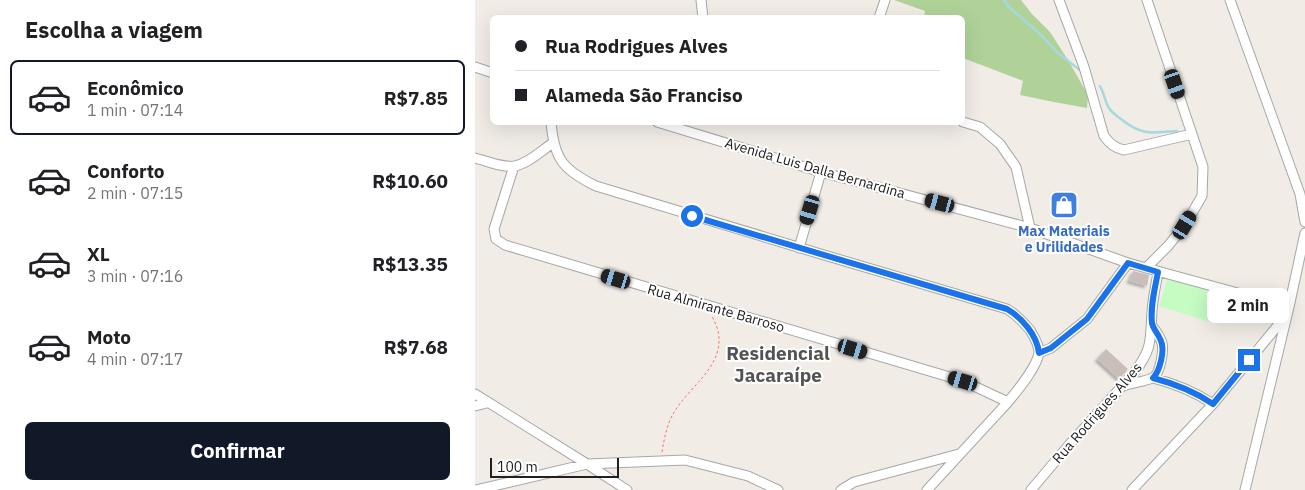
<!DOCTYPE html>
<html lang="pt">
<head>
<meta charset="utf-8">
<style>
  :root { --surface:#fff; --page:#f2f2f2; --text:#202124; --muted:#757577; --line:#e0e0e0; --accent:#111827 }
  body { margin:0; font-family:"IBM Plex Sans",sans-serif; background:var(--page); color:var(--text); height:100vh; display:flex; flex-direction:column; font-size:19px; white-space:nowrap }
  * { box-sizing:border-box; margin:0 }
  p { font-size:16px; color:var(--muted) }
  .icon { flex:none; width:28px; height:28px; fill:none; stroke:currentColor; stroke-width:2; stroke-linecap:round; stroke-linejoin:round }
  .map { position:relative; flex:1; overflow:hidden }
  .drawer { display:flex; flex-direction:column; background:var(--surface); width:475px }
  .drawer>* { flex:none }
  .guide { position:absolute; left:15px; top:15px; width:475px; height:110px; border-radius:8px; box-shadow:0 5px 20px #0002; display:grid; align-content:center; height:110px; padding:0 25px; background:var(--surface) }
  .scale { position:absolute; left:15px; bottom:12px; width:129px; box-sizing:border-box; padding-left:5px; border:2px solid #202020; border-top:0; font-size:14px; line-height:18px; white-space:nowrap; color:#202020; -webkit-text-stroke:4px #fff; paint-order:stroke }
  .end { position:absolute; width:22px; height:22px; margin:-11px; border:6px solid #1a73e8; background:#fff; box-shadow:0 0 0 2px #fff }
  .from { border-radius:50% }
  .bubble { position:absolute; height:35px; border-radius:8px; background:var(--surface); box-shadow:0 5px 20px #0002; font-size:16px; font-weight:800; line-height:35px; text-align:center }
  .car { position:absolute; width:15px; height:30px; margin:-15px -8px; border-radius:6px; box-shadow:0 0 4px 1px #0007; background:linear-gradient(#222 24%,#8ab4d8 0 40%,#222 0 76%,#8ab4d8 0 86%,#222 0) }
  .guide b { display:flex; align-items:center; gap:18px; height:48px; font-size:19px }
  .guide b+b { border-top:1px solid var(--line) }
  .guide i { width:12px; height:12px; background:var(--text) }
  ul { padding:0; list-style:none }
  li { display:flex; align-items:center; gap:15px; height:75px; margin:0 10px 8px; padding:0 15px; border:2px solid transparent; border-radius:8px }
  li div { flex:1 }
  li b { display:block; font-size:19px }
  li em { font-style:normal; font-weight:800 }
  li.active { border-color:var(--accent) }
  li>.icon { width:45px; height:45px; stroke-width:1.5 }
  h2 { padding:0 25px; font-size:22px; line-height:60px }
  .action { display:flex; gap:10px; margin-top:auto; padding:10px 25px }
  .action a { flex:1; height:58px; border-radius:8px; background:var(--accent); color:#fff; font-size:20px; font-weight:800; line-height:58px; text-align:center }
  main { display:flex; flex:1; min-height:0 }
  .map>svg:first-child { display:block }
  .forest { fill:#b0d299 }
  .park { fill:#c4fcc2 }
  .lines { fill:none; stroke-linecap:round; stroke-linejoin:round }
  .stream { stroke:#a5d9e0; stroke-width:2.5 }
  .building { fill:#c9beb9; filter:url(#shadow) }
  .minor-casing { stroke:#a7a7a7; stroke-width:11 }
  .path { stroke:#ff696a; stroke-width:1; stroke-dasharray:2.5 2.5; stroke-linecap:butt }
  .minor { stroke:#fff; stroke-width:9 }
  .route { stroke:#1a73e8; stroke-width:6 }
  .labels { text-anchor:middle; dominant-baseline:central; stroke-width:4; stroke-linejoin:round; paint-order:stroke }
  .street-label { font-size:14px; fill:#202020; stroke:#fff }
  .shop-label { font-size:14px; font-weight:bold; fill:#366cbe; stroke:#fff }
  .district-label { font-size:19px; font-weight:bold; fill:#535353; stroke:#fff }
</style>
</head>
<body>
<main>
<section class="drawer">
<h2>Escolha a viagem</h2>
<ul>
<li class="active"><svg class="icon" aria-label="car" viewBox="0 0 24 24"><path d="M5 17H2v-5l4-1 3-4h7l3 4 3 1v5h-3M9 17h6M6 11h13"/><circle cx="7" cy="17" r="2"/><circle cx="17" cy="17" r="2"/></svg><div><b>Econômico</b><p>1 min · 07:14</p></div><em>R$7.85</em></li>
<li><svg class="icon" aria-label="car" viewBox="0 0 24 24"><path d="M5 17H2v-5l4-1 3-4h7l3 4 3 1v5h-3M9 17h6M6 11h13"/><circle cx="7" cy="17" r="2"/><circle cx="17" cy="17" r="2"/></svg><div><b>Conforto</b><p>2 min · 07:15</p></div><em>R$10.60</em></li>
<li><svg class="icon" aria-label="car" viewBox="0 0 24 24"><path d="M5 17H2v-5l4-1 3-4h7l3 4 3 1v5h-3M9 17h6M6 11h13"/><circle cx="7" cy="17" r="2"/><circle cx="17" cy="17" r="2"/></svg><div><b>XL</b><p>3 min · 07:16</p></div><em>R$13.35</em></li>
<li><svg class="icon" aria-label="car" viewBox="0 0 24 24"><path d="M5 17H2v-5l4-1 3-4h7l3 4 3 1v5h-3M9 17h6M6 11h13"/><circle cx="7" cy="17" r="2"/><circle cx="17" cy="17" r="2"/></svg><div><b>Moto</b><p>4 min · 07:17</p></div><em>R$7.68</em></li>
</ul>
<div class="action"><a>Confirmar</a></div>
</section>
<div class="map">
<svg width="830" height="490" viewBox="0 0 830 490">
  <defs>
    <filter id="shadow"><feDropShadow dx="-2.5" dy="2.5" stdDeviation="1" flood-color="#0004"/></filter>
  </defs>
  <rect width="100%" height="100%" fill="#f1ece6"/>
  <path class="forest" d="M419,0H546L557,14L575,32L593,60L613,95L612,108L579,102L545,95L548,81L488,58V18L449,17L450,11Z"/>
  <path class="park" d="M693,278L744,294L735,322L684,306Z"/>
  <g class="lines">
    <path class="stream" d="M529,0L535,8L565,34L583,53L606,71
      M625,86C629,93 630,102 634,108C637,113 642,116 646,119C667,136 677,133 702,131"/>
  </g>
  <path class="building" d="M658,271L674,275L672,286L654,281Z
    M631,349L653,369L644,379L622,359Z"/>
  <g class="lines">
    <defs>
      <path id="minor" d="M226,0L228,18
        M584,0L609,67L629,136C635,144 640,148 649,150L717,134
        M755,0L825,194L830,222
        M404,18L410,0
        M0,67L18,73
        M76,122C79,159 88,170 121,186L349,255L532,309C541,314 548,322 555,330C559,337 564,344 564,352C563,366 542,391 533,402L452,490
        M182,122L346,172L555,228L653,263L814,307
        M488,122L505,127L525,144L541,167L555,228
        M0,158C12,161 27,168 40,166C54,163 67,150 78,143
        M39,166L19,229L21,239L30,245L488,381L533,402
        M324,248L346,172
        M671,268L693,246L710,225L727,196L728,167L672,0
        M564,353L576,348L612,319L653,263
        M678,378C701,384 719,391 738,404
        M648,386C656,383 674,381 679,377C685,373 689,350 687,343C685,337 681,331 677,326
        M0,394L112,464L152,490
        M0,406L12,403
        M1,490L112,464L210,460L273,476L303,490
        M366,490L379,482L484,454
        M556,490L594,445L659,373C678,348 675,340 677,311C678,297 681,285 683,272
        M657,490L738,404L809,318
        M770,490L814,307L830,233"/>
    </defs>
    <use href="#minor" class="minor-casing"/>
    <path class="path" d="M187,452C189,440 191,429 196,418C210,388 251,368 243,331C242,326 239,321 237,316"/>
    <use href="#minor" class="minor"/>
  </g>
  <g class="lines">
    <path class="route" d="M217,216L532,309C547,318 562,335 564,353L576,348L612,319L653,263L683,272C680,288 675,306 677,323C678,329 684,335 686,341C690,350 685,371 678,378C701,384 719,391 738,404L774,360"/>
  </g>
  <defs>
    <symbol id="shop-square" viewBox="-11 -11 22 22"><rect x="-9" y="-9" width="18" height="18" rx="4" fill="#3f7fe0" stroke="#fff"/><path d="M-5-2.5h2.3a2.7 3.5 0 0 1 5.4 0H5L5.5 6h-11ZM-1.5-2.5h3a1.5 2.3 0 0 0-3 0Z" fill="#fff"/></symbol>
  </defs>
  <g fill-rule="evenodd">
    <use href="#shop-square" x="573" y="189" width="32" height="32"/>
  </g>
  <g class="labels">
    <g class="street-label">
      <text transform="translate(340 168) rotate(16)">Avenida Luis Dalla Bernardina</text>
      <text transform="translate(241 308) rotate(16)">Rua Almirante Barroso</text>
      <text transform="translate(622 413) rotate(-49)">Rua Rodrigues Alves</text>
    </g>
    <g class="shop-label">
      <text x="589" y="231">Max Materiais<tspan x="589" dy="16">e Urilidades</tspan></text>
    </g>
    <g class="district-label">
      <text x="303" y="353">Residencial<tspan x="303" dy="22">Jacaraípe</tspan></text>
    </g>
  </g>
</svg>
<div class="scale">100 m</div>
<i class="end from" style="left:217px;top:216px"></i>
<i class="end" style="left:774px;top:360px"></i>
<div class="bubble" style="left:732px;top:288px;width:82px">2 min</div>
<i class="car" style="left:700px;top:84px;rotate:161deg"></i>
<i class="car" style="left:465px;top:203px;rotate:285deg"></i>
<i class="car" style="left:335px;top:210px;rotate:197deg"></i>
<i class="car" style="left:710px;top:225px;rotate:31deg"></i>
<i class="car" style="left:141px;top:279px;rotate:287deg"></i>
<i class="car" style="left:378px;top:349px;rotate:107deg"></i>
<i class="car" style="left:488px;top:381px;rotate:287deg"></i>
<div class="guide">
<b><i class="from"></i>Rua Rodrigues Alves</b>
<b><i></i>Alameda São Franciso</b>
</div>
</div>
</main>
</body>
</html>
